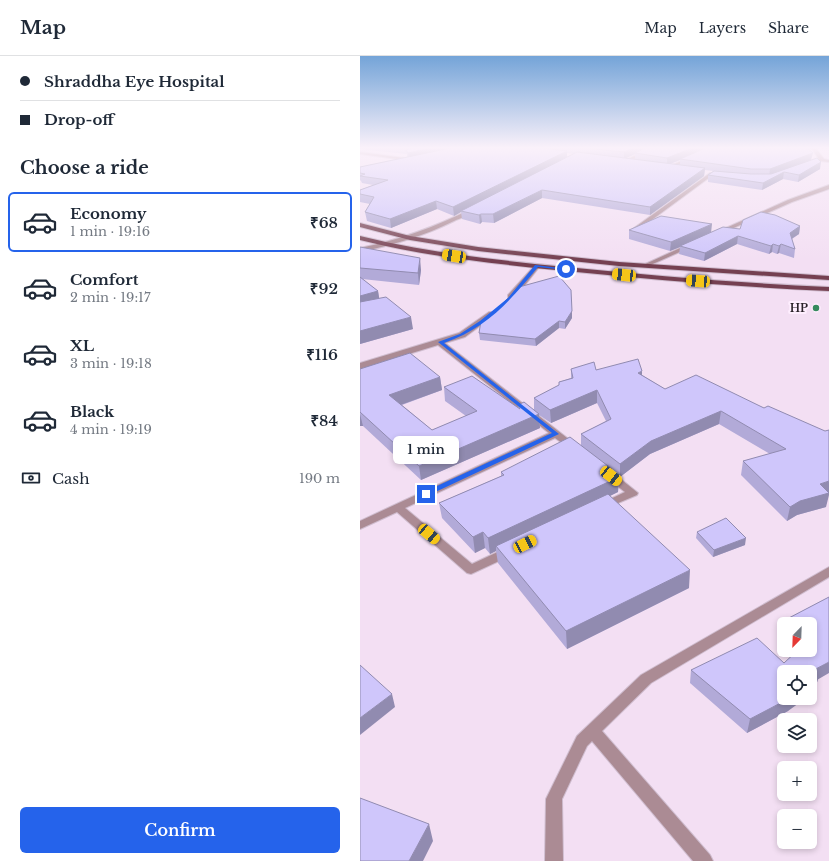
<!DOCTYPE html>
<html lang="en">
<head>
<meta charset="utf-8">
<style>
  :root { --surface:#fff; --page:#f6f6f7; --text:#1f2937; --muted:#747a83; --line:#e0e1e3; --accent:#2563eb }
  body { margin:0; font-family:"Libre Baskerville",serif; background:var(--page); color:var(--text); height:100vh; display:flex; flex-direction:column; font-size:15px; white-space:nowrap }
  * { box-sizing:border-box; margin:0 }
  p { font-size:13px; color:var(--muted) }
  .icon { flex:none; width:22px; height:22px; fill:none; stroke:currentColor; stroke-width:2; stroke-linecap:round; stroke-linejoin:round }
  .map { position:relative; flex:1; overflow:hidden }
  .panel { display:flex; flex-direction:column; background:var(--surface); width:360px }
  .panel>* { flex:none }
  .top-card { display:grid; align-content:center; height:88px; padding:0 20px; background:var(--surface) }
  .needle { width:26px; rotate:203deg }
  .controls { position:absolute; left:417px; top:561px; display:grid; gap:8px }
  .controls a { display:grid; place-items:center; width:40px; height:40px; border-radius:6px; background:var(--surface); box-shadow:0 2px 6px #0003; font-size:20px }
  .end { position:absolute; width:18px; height:18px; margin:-9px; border:5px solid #2563eb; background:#fff; box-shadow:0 0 0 2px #fff }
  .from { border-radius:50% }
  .bubble { position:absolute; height:28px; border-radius:6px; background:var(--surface); box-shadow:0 2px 6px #0003; font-size:13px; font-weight:600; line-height:28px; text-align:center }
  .car { position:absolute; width:12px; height:24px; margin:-12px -6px; border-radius:5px; box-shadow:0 0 3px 1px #0007; background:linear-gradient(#f5c518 24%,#345 0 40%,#f5c518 0 76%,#345 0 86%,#f5c518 0) }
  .top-card b { display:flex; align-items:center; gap:14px; height:38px; font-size:15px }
  .top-card b+b { border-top:1px solid var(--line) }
  .top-card i { width:10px; height:10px; background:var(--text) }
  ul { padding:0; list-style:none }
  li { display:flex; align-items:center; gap:12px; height:60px; margin:0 8px 6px; padding:0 12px; border:2px solid transparent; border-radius:6px }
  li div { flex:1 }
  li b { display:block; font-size:15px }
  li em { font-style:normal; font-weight:600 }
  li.on { border-color:var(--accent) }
  li>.icon { width:36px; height:36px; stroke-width:1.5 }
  h2 { padding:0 20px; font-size:18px; line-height:48px }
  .pay { display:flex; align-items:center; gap:10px; height:44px; padding:0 20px; font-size:15px }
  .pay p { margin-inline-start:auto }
  .action { display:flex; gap:8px; margin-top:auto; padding:8px 20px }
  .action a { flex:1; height:46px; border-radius:6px; background:var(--accent); color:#fff; font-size:16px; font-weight:600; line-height:46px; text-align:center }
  header { display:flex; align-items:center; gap:24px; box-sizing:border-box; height:56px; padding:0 20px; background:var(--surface); border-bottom:1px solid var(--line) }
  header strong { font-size:19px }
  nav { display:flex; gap:22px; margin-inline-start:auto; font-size:14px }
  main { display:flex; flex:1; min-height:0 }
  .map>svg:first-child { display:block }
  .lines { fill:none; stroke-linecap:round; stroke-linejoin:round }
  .minor-casing { stroke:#cfbdcf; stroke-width:2 }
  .major-casing { stroke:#cfbdcf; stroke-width:2 }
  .minor { fill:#ab8b94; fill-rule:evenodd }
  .major { fill:#754051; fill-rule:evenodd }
  .wall { fill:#b2aad8; fill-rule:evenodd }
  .shaded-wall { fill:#918bb0 }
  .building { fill:#cfc6fb; stroke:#918bb0 }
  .route { fill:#2563eb }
  .poi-dot { fill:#358a5d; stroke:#feeefe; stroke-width:1.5 }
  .labels { text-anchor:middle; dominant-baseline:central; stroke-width:4; stroke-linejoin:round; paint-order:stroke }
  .far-poi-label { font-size:11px; font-weight:bold; fill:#2a2229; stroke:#feeefe; text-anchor:end }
</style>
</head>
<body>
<header>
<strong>Map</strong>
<nav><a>Map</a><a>Layers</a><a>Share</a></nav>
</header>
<main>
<section class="panel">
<div class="top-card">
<b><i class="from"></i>Shraddha Eye Hospital</b>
<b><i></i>Drop-off</b>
</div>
<h2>Choose a ride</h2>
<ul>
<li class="on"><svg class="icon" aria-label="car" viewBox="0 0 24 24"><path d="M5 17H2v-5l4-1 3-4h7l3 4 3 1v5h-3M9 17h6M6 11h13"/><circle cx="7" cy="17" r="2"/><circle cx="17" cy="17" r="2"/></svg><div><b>Economy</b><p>1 min · 19:16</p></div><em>₹68</em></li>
<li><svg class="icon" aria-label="car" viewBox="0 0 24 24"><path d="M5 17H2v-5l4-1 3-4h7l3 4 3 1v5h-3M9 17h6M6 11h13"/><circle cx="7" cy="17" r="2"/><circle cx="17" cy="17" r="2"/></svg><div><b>Comfort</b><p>2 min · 19:17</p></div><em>₹92</em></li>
<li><svg class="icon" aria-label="car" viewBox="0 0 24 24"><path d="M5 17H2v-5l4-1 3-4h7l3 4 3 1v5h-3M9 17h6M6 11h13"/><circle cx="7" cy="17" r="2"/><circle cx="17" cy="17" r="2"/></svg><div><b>XL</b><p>3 min · 19:18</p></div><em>₹116</em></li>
<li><svg class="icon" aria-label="car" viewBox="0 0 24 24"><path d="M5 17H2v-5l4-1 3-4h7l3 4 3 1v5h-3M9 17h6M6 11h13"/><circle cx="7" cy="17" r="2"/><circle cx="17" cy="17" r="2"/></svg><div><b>Black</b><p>4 min · 19:19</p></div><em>₹84</em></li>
</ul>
<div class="pay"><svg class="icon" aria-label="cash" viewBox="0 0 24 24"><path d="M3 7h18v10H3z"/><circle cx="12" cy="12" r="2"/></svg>Cash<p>190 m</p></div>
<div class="action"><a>Confirm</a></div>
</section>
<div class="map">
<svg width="469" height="805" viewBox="0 0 469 805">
  <rect width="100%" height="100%" fill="#f3dff3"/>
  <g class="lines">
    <defs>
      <path id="minor" d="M292,91H297L266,107L262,106Z
        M451,91H455L464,103L469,104V106L460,105Z
        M0,96L52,103L54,104L52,105L0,98Z
        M330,101L334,102L310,113L306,112Z
        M350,117L354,118L274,177H270V175Z
        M469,129V133L432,146L360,178L355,177L428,144Z
        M111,153L116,154C110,159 101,162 94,165C64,180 33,189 0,196V192C39,184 75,171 111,153Z
        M331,187L333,188V190L286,211L281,210Z
        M175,209L180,210L154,243H148V239Z
        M129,256H135L136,258L105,281L85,287L220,392L218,394H212L195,382L45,452L112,508L144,493H152L154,496L152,499L111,518L107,517L37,456L0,473V465L189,377L78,289L0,313V307L99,277Z
        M248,415L252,416L278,437L277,439L244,453L240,452L239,450L240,448L265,436L244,420L243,418L244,416Z
        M469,511V521L291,627L242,675L350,799L353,805H333L232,685L227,690L202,743L203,805H185L186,743L217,680L281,619Z"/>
      <path id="major" d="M0,167L50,180L118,191L259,206L469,220V224L259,210L118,195L50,184L0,171Z
        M0,180C68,197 137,204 206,211C294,220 381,227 469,231V235C381,231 294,224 206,215C137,208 68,201 0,184Z"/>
    </defs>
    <use href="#minor" class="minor-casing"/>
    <use href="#major" class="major-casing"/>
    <use href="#minor" class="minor"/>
    <use href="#major" class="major"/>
  </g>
  <path class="wall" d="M0,91H446L451,104L460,113L438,126L423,123L402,134L348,126V119L353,115L345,114L344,120L290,159L182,142L134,167L122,166L120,168L102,163L101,156L94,160L77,153L31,172L7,165L5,156L10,148L0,146V134L13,129L2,127L1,125L0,124V111L47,101V98L0,93ZM207,97L214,98L207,101ZM275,98V104L266,102ZM320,104V109L310,108Z
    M440,170L439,178L432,183L435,193L434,202L419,197L417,198L412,196L409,198L377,188L344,205L319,198L320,191L310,195L269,183V174L352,176L380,173Z
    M0,191L61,214L59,229L2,223L18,235L19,242L53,273L0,288Z
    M212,262L205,273L199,272L176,290L120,284L119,277Z
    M0,313L80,321L82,334L42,349L72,374L106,360L85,345L84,331L158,351V349L174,354V342L199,330V326L211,322V313L236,314L282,319L305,333L404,352L466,451L437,459L427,465L381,419L383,405L410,398L359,368L290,398L260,421L252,415V416L259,421L258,436L250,440L329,532L207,593L138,507L136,495L130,498L125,492L115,497L82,462L79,447L141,420V416L221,389V378L246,365L237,347L191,367L179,359L180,372L61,424L3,370H0Z
    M337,476L385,489L353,501L336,482Z
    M469,541L458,623L454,637L450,640V616L428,655L387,677L330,627L331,614L424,607L450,594V568H424L425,564Z
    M424,569V579L422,577Z"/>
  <path class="shaded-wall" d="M75,91H94V93L49,104L48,97Z
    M275,91H289L275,97V98L264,103V96Z
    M335,91H341L340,96L320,103V104L307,109V102Z
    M207,95V102L101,155V156L94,160L93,151Z
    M453,97L451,104L409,120L410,113Z
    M461,106L460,113L438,126L439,119Z
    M345,112L344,120L290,159V151Z
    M424,116L423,123L402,134L403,127Z
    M182,134V142L134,167L133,158Z
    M76,145L77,153L31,172L30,163Z
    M121,158L122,166L120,168L119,159Z
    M352,168L351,177L320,190V191L310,195L311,186Z
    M440,170L439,178L428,185L430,177Z
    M378,180L377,188L344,205L345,197Z
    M413,188L412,196L409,198L411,190Z
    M421,188L419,197L417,198L419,190Z
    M60,202L61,214L59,229L58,217Z
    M18,235L20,247L0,252V240Z
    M212,255V262L205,273V266Z
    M51,261L53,273L0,288V275Z
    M199,265V272L176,290L175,283Z
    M282,315V327L278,317Z
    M80,321L82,334L32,352L29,339Z
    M237,334V347L191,367L190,354Z
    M361,355L359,368L290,398L260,421V408L291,385Z
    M0,358L3,370H0Z
    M179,358L180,372L61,424L59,410Z
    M252,413V424L259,421L258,436L139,494L136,490V495L130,498L128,482L249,415Z
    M469,425V439L466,451L437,459L427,465L430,451L440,445L460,428Z
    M123,476L125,492L115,497L113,481Z
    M386,482L385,489L353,501L354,494Z
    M330,514L329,532L207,593L206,575Z
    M469,606V617L450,628V616Z
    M458,623L454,637L450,640V629Z
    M32,638L35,651L0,679V662Z
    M430,642H446L428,655L387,677L390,663Z
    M69,768L73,785L63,805H49Z"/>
  <path class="building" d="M41,91H75L48,97L46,94L51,92Z
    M95,91H177L207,95L93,151L76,145L30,163L5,156L14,141L0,138V134L28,124L0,120L5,118L0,117V111Z
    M215,91H275L264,96Z
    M287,91H335L307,102L275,97Z
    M344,91H446L453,97L410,113H391L320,103L343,93Z
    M217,96L345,112L290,151L182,134L133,158H121L119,159L101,155Z
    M457,102L461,106L439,119L424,116L403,127L348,119L354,115L391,118H411Z
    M401,156L415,159L440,170L430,177L435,193L421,188L419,190L413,188L411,190L378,180L345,197L320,190L363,171L380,173L383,164Z
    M301,160L352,168L311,186L269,174Z
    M0,191L60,202L58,217L0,212Z
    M199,220L211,234L212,255L205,266L199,265L175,283L119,277L121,265L138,252L159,231Z
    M0,221L18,235L0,240Z
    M26,241L51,261L0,275V246Z
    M50,297L80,321L29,339L72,374L117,355L84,331L112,320L160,353L158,349L164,346L179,358L59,410L0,356V313Z
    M278,303L282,315L278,317L305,333L336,319L404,352L408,350L465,375L469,374V425L460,428L469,437L440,445L430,451L383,405L426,393L361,355L291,385L260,408L221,378L251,363L237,334L190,354L174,342L199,329V326L213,322L211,313L234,306L236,314Z
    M210,381L252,413L249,415L259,421L128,482L123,476L113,481L79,447L144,419L141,416Z
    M248,438L330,514L206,575L136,490Z
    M366,462L386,482L354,494L337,476Z
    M469,541V606L450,616H424V642H430L390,663L331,614L397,582L424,607L438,594H450V568H429L425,564Z
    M0,609L32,638L0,662Z
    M450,617L458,623L450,629Z
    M0,742L69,768L49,805H0Z"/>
  <linearGradient id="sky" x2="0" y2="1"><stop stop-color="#74a4d8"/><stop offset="0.45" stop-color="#faf1fa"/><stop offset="1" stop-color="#faf1fa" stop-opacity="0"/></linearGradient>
  <rect width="469" height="204" fill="url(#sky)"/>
  <path class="route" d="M175,209L208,213L206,214L178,211C150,245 127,272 84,287L199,378L69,439H64V436L192,377L78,286L100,278L120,265L148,242Z"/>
  <circle class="poi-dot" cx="456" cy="252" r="4"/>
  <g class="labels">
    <g class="far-poi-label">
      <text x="448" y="252">HP</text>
    </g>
  </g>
</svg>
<div class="controls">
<a><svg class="needle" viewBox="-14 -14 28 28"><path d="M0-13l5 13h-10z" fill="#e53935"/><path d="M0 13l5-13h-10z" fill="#747a83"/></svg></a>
<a><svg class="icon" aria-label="locate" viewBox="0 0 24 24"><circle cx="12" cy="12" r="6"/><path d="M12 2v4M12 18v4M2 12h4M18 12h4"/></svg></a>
<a><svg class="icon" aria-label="layers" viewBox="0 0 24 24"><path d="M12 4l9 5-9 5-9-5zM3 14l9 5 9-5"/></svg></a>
<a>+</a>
<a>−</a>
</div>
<i class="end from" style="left:206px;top:213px"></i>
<i class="end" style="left:66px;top:438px"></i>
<div class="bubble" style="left:33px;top:380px;width:66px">1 min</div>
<i class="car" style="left:94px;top:200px;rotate:279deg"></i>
<i class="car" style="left:264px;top:219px;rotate:276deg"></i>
<i class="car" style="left:338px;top:225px;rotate:274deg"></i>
<i class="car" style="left:251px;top:420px;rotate:128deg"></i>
<i class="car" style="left:69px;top:478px;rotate:130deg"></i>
<i class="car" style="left:165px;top:488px;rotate:64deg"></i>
</div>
</main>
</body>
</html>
